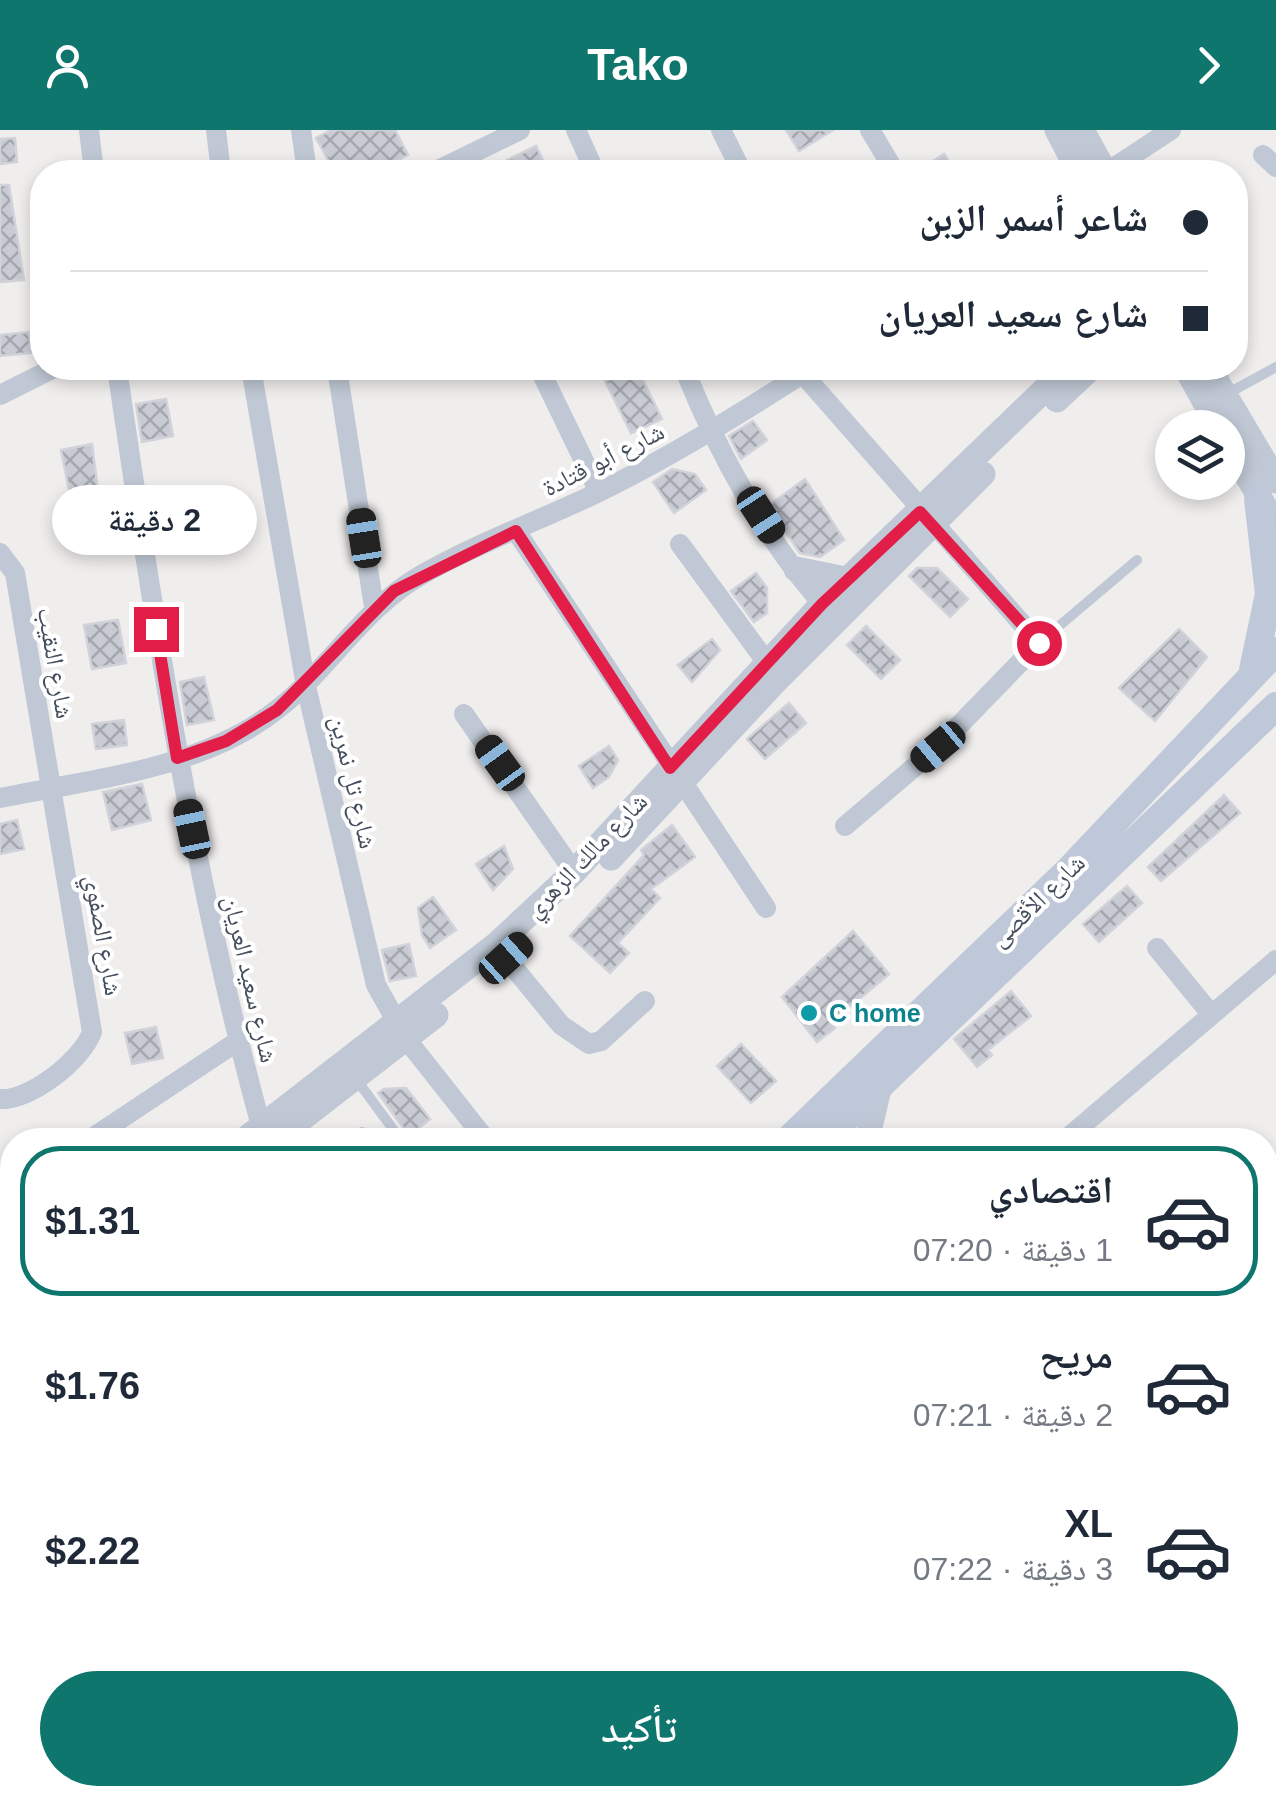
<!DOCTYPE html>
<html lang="ar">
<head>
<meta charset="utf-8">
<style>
  :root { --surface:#fff; --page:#f2f2f3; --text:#1f2937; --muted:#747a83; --line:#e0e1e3; --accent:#0f766e }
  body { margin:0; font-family:Helvetica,"Noto Naskh Arabic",sans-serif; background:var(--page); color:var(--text); direction:rtl; height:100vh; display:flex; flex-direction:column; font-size:38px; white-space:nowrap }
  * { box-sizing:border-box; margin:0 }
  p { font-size:32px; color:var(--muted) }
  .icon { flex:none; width:55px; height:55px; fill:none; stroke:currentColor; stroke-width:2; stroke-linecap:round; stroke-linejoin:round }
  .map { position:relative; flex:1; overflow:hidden; direction:ltr }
  .drawer { position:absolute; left:0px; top:998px; width:1278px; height:678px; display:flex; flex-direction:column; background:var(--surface); border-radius:40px 40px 0 0; box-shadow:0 5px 15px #0003; direction:rtl }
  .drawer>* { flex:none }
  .hud { position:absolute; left:30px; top:30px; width:1218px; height:220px; border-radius:40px; box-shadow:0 5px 15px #0003; direction:rtl; display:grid; align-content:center; height:220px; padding:0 40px; background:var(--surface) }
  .tools { position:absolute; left:1155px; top:280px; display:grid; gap:20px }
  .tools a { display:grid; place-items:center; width:90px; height:90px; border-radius:50%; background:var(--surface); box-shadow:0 5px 15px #0003; font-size:50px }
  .end { position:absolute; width:45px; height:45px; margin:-22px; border:12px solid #e11d48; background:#fff; box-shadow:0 0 0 5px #fff }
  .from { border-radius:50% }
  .bubble { position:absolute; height:70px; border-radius:35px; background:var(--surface); box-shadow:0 5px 15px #0003; font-size:32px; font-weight:600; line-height:70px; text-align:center; direction:rtl }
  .car { position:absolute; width:30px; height:60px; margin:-30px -15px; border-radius:12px; box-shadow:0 0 8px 2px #0007; background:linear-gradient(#222 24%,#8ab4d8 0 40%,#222 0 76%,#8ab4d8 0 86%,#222 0) }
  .hud b { display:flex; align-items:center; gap:35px; height:95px; font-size:38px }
  .hud b+b { border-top:2px solid var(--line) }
  .hud i { width:25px; height:25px; background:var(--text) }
  ul { padding:18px 0 0; list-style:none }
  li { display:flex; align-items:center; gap:30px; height:150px; margin:0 20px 15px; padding:0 20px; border:5px solid transparent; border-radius:40px }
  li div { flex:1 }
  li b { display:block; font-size:38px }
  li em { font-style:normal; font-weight:600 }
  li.selected { border-color:var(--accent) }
  li>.icon { width:90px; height:90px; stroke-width:1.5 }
  .button { display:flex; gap:20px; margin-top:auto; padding:20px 40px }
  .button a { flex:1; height:115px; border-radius:60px; background:var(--accent); color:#fff; font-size:40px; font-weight:600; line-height:115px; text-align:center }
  header { display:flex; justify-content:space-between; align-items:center; height:130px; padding:0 40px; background:var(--accent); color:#fff; font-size:45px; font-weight:600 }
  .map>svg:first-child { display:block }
  .building { fill:url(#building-cross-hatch); stroke:#d1d2da; stroke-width:2.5 }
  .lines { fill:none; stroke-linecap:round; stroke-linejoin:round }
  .service { stroke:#bfc8d4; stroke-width:10 }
  .minor { stroke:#bfc8d4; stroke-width:20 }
  .tertiary { stroke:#bfc8d4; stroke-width:25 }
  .secondary { stroke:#bec8d8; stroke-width:28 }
  .route { stroke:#e11d48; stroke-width:12 }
  .culture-dot { fill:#0f9aa8; stroke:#fff; stroke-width:4 }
  .labels { text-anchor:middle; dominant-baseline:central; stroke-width:8; stroke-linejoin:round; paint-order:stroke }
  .street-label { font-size:25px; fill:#444e5c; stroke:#fff }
  .culture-label { font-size:25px; font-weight:bold; fill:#0d838f; stroke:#fff; text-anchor:start }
</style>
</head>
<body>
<header><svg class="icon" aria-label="forward" viewBox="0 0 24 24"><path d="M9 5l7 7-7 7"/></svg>Tako<svg class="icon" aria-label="person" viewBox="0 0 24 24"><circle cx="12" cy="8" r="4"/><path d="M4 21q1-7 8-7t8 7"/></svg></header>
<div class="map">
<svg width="1276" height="1673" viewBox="0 0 1276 1673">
  <defs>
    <pattern id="building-cross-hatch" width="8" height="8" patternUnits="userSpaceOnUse" patternTransform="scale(2.5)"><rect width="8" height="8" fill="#c9cbd4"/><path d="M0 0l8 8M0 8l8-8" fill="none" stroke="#a5a7af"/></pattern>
  </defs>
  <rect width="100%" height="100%" fill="#f0eded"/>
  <path class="building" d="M331,0H395L408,25L374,42H327L323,33L328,30L316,8Z
    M786,0H833L799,21Z
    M15,8L17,32L0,34V9Z
    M536,16L549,42H513L507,30Z
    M944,24L956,42H917Z
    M0,55H9L24,150L0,152Z
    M29,202L31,223L0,226V205Z
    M637,238L662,289L631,303L605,251Z
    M166,269L173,306L142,312L136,274Z
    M753,291L767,310L741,329L729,306Z
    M92,314L103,400L68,405L65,381L73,380L61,320Z
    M672,339L695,344L706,360L674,383L653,352Z
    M805,349L844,410L820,427L800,423L768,376Z
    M182,377L188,418L158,422L152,381Z
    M917,438H937L968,469L950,487L909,446Z
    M756,443L767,458V483L754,492L731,461Z
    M118,490L126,533L92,539L84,495Z
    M866,496L900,530L881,549L847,515Z
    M1179,499L1207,527L1155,591L1119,558Z
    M712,509L720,520L692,552L678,535Z
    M204,547L214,590L187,595L180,552Z
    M789,573L806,593L765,629L747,609Z
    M124,590L127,615L96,619L92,594Z
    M609,616L618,630L609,647L593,658L579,636Z
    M142,654L151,690L112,700L103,662Z
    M1224,665L1240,683L1161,751L1148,737Z
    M17,690L24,719L0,724V694Z
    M672,695L695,727L651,759L660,768L618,813L629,823L610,843L570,806L644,725L641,720Z
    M504,716L513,739L493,760L476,734Z
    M1127,756L1142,773L1099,812L1083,794Z
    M433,767L456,800L430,818L422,805L418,778Z
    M853,801L889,844L831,893L835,898L817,912L782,867Z
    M409,814L416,846L390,851L382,820Z
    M1011,861L1031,886L988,920L992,925L977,937L954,909Z
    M156,897L163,928L132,934L125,903Z
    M741,914L776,951L751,973L717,936Z
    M406,958L430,989L409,1006L378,963L384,959Z
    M0,1644L20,1666L13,1673H0Z"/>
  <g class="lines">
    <path class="service" d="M1225,265L1276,237
      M1039,513L1137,430
      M356,949L401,1010
      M352,1010L362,1002"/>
    <path class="minor" d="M89,0L94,42
      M216,0L221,42
      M301,0L307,42
      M576,0L595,42
      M721,0L742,42
      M870,0L895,42
      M1263,25L1276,37
      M434,42L520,0
      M1107,42L1171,0
      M117,238C154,493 193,747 261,996
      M251,238L306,556L376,855L407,910L486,1010
      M337,238L374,477
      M539,238L599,362
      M684,238C717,321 769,417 831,483
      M802,243L1039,513L938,617L845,696
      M0,265L54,238
      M516,401L766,778
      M680,414L768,534
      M0,423L15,443L92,902C82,930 30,971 0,969
      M464,584L574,742
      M0,668C92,649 204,639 279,578C332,536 363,478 423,444C478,413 538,391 595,364C669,328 742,283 811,238
      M1157,818L1211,884
      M505,827L561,895L589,914L601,911L645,871
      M89,1010L238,911
      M1065,1010L1276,830
      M1265,1060L1276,1049
      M0,1069L12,1061
      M1265,1206L1276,1196
      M1265,1476L1276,1491
      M0,1552L12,1541
      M433,1662L440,1673
      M514,1673L528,1662
      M820,1673L822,1662
      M971,1673L973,1662"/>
    <path class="tertiary" d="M1057,0L1079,42
      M1082,0L1105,42
      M1186,238L1219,298
      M1209,238L1276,351
      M1057,270L1091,238
      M1228,313L1276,396
      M796,439L850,450
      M611,728L774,553L983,344
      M244,1010L497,814L574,742L822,474L1067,238
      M274,1010L436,885
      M867,1010L879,959
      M0,1092L12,1095
      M0,1143L12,1151
      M0,1259L12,1251
      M0,1278L12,1283
      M0,1332L12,1336
      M1265,1629L1276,1631
      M1265,1650L1276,1652
      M1119,1673V1662
      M1146,1673L1147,1662
      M1176,1673L1193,1662"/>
    <path class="secondary" d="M1252,545L1269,464L1258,369
      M788,1010L1068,741L1276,521
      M823,1010L1276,576
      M72,1673L83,1662
      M110,1673L122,1662"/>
  </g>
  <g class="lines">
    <path class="route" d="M156,499L177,628L226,611L277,580L394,461L516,401L670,638L822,474L920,382L1039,513"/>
  </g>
  <circle class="culture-dot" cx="809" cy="883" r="10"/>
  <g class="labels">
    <g class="street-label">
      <text transform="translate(603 329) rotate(-27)">شارع أبو قتادة</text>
      <text transform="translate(56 533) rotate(80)">شارع النقيب</text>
      <text transform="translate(354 652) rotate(77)">شارع تل نمرين</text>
      <text transform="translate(586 725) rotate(-46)">شارع مالك الزهري</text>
      <text transform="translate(1037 770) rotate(-44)">شارع الأقصى</text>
      <text transform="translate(104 805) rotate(80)">شارع الصفوي</text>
      <text transform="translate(251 849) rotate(77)">شارع سعيد العريان</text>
    </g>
    <g class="culture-label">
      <text x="829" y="883">C home</text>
    </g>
  </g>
</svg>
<div class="tools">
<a><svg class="icon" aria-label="layers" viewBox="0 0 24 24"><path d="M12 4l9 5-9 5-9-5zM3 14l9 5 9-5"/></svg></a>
</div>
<i class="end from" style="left:1039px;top:513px"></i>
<i class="end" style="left:156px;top:499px"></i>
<div class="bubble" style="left:52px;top:355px;width:205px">2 دقيقة</div>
<i class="car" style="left:761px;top:385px;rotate:147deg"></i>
<i class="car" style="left:364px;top:408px;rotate:351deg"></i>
<i class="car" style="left:938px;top:617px;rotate:230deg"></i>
<i class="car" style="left:500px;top:633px;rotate:324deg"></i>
<i class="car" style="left:192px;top:699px;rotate:348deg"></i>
<i class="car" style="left:506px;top:828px;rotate:48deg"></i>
<div class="hud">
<b><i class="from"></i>شاعر أسمر الزبن</b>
<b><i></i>شارع سعيد العريان</b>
</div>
<section class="drawer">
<ul>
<li class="selected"><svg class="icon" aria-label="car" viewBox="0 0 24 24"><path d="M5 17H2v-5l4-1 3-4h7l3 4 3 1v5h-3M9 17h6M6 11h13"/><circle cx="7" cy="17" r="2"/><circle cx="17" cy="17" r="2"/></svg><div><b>اقتصادي</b><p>1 دقيقة · 07:20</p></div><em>$1.31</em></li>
<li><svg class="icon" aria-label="car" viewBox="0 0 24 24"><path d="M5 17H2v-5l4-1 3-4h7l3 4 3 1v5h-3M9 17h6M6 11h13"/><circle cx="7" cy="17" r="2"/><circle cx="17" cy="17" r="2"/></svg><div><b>مريح</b><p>2 دقيقة · 07:21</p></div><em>$1.76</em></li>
<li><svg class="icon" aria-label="car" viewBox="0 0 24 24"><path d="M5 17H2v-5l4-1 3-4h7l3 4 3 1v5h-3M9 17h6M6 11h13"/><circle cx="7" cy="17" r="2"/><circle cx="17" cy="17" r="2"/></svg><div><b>XL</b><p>3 دقيقة · 07:22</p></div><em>$2.22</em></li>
</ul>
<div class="button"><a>تأكيد</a></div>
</section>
</div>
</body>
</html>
